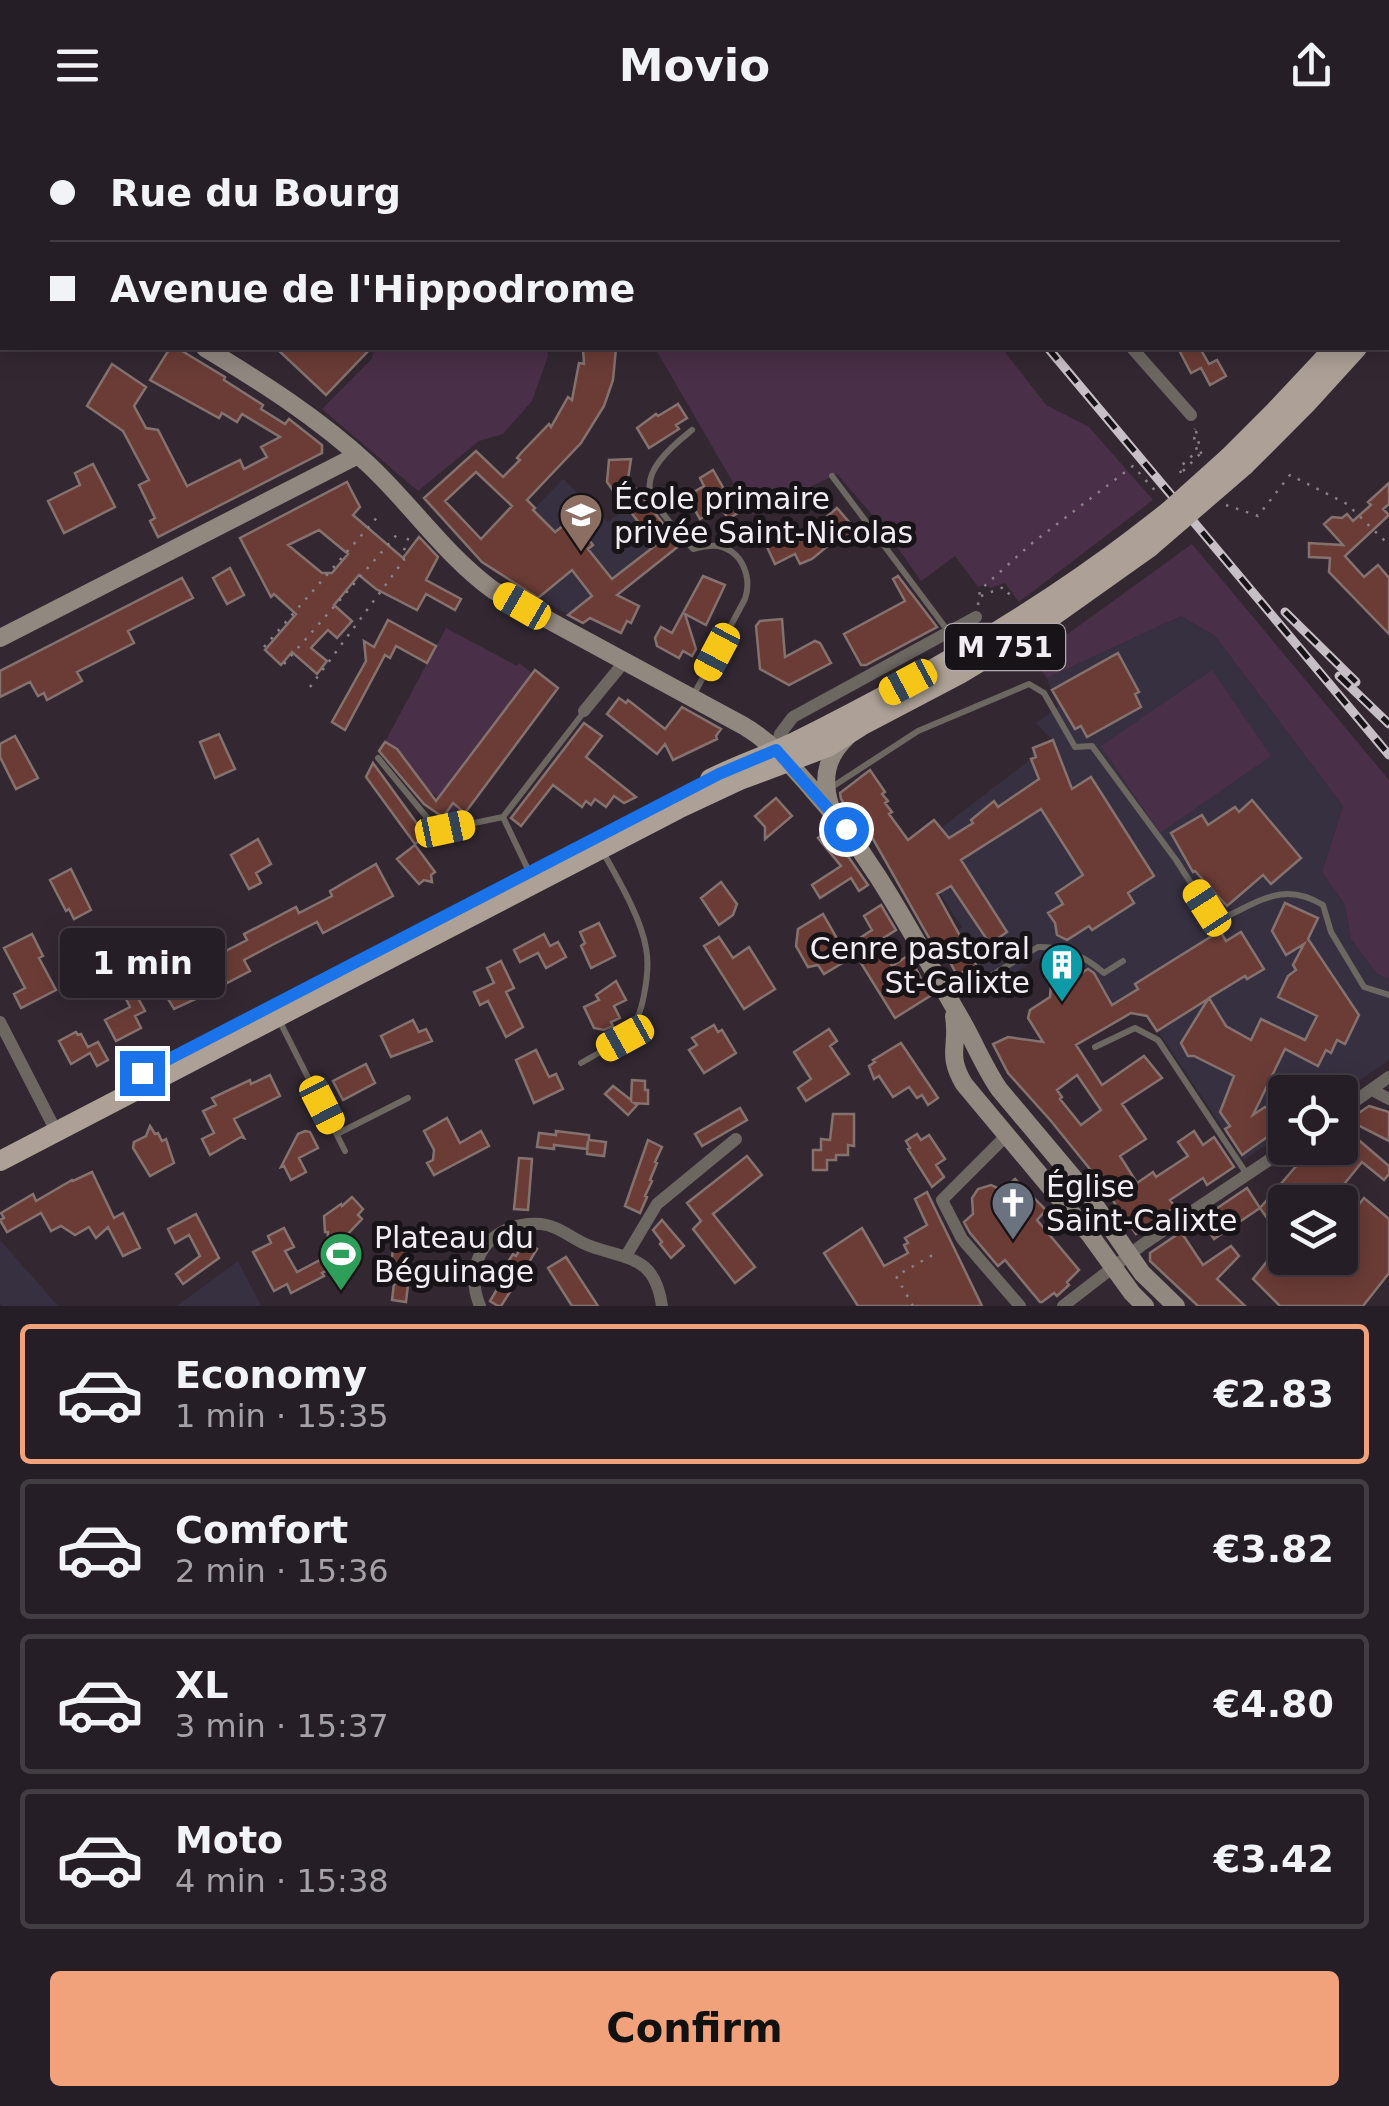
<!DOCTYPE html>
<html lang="en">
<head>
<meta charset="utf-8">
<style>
  :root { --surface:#261e26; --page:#2e272e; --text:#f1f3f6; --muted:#a4a2a7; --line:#423c43; --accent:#f1a27b }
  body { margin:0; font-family:"DejaVu Sans",sans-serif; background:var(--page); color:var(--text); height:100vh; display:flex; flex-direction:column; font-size:38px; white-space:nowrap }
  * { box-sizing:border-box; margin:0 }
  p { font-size:32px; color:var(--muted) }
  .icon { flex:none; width:55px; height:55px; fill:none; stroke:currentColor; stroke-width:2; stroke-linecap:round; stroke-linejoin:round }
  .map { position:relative; height:1176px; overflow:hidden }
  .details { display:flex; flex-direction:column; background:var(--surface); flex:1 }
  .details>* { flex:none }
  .top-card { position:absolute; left:0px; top:0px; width:1390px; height:220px; box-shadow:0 5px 25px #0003,0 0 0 2px var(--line); display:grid; align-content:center; height:220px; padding:0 50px; background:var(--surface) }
  .buttons { position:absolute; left:1268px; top:945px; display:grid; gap:20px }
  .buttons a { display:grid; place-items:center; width:90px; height:90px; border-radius:10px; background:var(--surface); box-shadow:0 5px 25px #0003,0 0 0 2px var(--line); font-size:50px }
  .end { position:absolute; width:45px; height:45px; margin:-22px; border:12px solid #1a73e8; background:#fff; box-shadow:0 0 0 5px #fff }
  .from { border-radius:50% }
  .bubble { position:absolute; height:70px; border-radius:10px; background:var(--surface); box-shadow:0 5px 25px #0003,0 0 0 2px var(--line); font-size:32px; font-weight:700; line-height:70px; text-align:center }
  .car { position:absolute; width:30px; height:60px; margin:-30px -15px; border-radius:12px; box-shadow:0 0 8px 2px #0007; background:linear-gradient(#f5c518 24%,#345 0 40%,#f5c518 0 76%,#345 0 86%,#f5c518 0) }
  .top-card b { display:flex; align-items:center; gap:35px; height:95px; font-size:38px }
  .top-card b+b { border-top:2px solid var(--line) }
  .top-card i { width:25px; height:25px; background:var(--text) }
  ul { padding:18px 0 0; list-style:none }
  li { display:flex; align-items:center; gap:30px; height:140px; margin:0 20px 15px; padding:0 30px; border:5px solid var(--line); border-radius:10px }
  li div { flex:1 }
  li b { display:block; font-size:38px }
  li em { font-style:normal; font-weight:700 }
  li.selected { border-color:var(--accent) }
  li>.icon { width:90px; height:90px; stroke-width:1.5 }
  .button { display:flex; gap:20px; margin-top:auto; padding:20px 50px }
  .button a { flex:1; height:115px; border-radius:10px; background:var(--accent); color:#111; font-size:40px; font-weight:700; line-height:115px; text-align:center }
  header { display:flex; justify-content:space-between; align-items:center; height:130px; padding:0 50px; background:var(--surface); font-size:45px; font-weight:700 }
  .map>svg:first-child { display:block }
  .education { fill:#373041 }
  .green { fill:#492f47 }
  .building { fill:#6b3c36; stroke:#85726f; stroke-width:2.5; fill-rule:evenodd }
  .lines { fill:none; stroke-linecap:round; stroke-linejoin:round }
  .path { stroke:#8a8189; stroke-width:2.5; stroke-dasharray:2.5 8; stroke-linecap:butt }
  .lane { stroke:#6d6762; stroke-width:6 }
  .street { stroke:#6d6762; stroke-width:12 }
  .secondary { stroke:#918880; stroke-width:18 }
  .primary { stroke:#ada197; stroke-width:20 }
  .rail-casing { stroke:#c7bfc6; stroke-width:9 }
  .rail { stroke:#181317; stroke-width:5; stroke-dasharray:15; stroke-linecap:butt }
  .primary-bridge { stroke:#ada197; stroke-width:20 }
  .route { stroke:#1a73e8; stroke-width:12 }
  .labels { text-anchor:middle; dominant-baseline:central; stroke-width:10; stroke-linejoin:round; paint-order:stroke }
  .shield { fill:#181317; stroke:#b2abb1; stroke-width:2.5 }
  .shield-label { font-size:28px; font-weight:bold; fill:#f4ecf3 }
  .poi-label { font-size:30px; fill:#f4ecf3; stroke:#181317; text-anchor:start }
</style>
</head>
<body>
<header><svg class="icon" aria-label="menu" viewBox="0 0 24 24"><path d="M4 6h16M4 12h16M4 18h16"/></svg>Movio<svg class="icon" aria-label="share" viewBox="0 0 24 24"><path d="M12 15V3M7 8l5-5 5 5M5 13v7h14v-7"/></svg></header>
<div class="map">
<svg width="1389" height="1176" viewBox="0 0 1389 1176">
  <rect width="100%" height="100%" fill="#332832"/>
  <path class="education" d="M563,349L608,392L643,365L682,414L583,493L520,457L483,432Z
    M1181,486L1215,506L1343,676L1322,742L1345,775L1351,809L1377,844L1389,849V930L1340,964L1285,962V1002L1244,1030L1148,886L1132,884L1125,874L1102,886L1069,834L1040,828L969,868L957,845L975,835L958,800L962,797L911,721L1031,629L1033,618L1052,610L1036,593L1058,577L1047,548Z
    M0,1110L58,1176H2L0,1174Z
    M238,1131L261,1176H177Z"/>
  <path class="green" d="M375,218H547L548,226L532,271L503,304L479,311L418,361L322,279L371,230Z
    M655,218H1002L1046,275L1089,297L1153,370L1019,472L1005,453L990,458L987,454L978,457L955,426L921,451L887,402L837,344L752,385Z
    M1192,414L1389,650V849L1377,844L1351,809L1345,775L1322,742L1343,676L1215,506L1181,486L1047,548L1033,529Z
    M446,498L517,536L519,533L533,544L442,665L465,683L442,687L450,676L429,661L397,619L385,612Z
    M1212,540L1271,626L1160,703L1101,616Z"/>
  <path class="building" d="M170,218H177L225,247L224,250L263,275L261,279L285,294L289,289L322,315V323L158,407L150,391L155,388L139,355L149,350L123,301L87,276L112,234L146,257L134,276L146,298L158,300L187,356L240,330L244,339L267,327L261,317L280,307L242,284L237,292L222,283L219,288L150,250Z
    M276,218H371L326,265Z
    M583,218H616L613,250L604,276L581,313L527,370L535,378L533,380L555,402L572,389L593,415L588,419L612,449L656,415L627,377L625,378L607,352L609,330L631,329L628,349L680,415L617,465L639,476L631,493L627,491L621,503L590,488L583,493L568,485L592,466L572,440L538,468L482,432L424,368L476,321L503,347L520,330L517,328L522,322L549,294L551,297L568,267L572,270L579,233L584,234ZM476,342L512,376L481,409L445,371Z
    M1178,218H1200L1209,234L1217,230L1226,246L1210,255L1201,238L1191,243Z
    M678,274L687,288L676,295L679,299L649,318L637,298L656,284L658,286Z
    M93,334L115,377L64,403L48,371L80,355L75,343Z
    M713,340L728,366L731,364L741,381L728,389L721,377L700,389L687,366L704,356L700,348Z
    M347,352L360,377L353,385L403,428L419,407L438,427L426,450L461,469L455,480L426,464L417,480L376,459L359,445L334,475L352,491L337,508L328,500L311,518L327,531L317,544L292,522L281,535L265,520L296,484L274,464L271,467L240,408ZM319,400L348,424L332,443H322L288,415Z
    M1389,353V374L1383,379L1389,385L1345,426L1364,447L1378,435L1389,448V504L1329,442L1330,428L1309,427V413L1343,415L1324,394L1332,387L1342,388L1347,384L1353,391L1371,375L1368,372Z
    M837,378L861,406L850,416L841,405L812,429L800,434L795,424L775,434L766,415L794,403L798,411Z
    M230,438L244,465L227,474L213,448Z
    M703,446L725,455L706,495L685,484L696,519L692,526L683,521L679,528L657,516L655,508L661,497L672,503Z
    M898,446L937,497L866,535H861L844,504L905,471L893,449Z
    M182,448L193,468L128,501L134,513L77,542L82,551L47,570L44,563L38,566L30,552L0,567V541Z
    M782,489L785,527L815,511L820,513L831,533L789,555L760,539L756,496L760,491Z
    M388,490L436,516L427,533L396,516L390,528L385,525L345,600L332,592L366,531L364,511L374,517Z
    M1118,523L1139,562L1135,564L1141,577L1087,607L1081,596L1075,599L1052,560Z
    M535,540L558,558L465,683L453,673L446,683L449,688L447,690L424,674L379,621L385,612L397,619L436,671Z
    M619,568L626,573L628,570L665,599L682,577L721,599L716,606L717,609L673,630L665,614L657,624L607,584Z
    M584,593L602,606L586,627L636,667L624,673L614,666L606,677L595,669L591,675L586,671L582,677L553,655L521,696L511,688Z
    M219,604L235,639L215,648L200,612Z
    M15,606L38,648L16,659L0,627V614Z
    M1053,610L1072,659L1091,647L1154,746L1128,763L1134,773L1092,800L1089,796L1067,810L1057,805L1055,793L1048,783L1063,774L1056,763L1083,745L1041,679L961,730L1007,802L990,814L951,756L937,764L976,835L957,845L938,810L932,813L869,702L865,704L841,669L840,663L870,640L885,662L882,664L888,671L885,673L892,682L889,684L908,710L934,690L949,708L973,693L971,690L994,671L998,677L1039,649L1031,629L1036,627L1033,618Z
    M373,633L426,706L415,714L366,647Z
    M776,668L792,686L765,709V697L755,686Z
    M1252,670L1301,728L1271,754L1263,745L1227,776L1195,741L1193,742L1171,703L1202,685L1208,695L1235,677L1239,682Z
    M829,699L868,755L859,761L851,748L820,768L812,755L841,736L818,708Z
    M258,709L271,734L256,743L261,753L249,759L231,725Z
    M415,715L435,742L431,745L432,752L424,750L419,754L397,729Z
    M376,734L393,766L323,803L317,792L274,814L244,830L250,841L227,853L225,849L203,861L204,863L198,868L174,879L164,862L212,836L211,834L218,830L216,826L247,810L244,804L296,777L299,783L332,766L330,761Z
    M71,739L91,780L74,789L69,779L66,781L50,750Z
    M721,752L737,774L733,785L719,795L701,768Z
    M1285,773L1318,788L1308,809L1359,885L1345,914L1337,910L1331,923L1326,920L1318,936L1285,919L1253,985L1265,977L1282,985L1274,1002L1242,1025L1225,999L1230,996L1220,982L1234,946L1194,926H1188L1181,913L1208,869L1157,901L1147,886L1131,883L1076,915L1102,955L1144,926L1162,948L1122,974L1146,1009L1120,1026L1137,1053L1153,1042L1156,1047L1188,1026L1178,1012L1194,1001L1203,1015L1214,1007L1234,1037L1207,1055L1203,1048L1170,1070L1175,1077L1136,1104L1098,1049L1051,991L1008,943L993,914L1008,907L1043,912L1028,888L1030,880L1050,867L1051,854L1048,848L1061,839L1068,851L1088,839L1094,843L1112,875L1138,859L1135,854L1220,801L1226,811L1241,802L1264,839L1247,849L1245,846L1209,868L1226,896L1251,910L1261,889L1305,910L1317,886L1278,867L1288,846L1296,840L1293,835L1304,814L1286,825L1272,801ZM1077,945L1101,980L1081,995L1060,969L1062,967L1057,960Z
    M881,775L896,800L877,812L892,836L909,825L930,866L895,888L856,825L824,844L818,835L808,837L796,816L798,799L823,784L843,819L872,800L864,786Z
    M599,793L615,826L591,838L581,816L585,813L580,802Z
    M32,804L43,826L39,828L56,860L21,878L14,864L25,858L4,818Z
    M544,804L550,816L558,812L566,827L546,838L538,823L520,832L514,820Z
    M719,807L733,828L749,817L775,859L744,879L704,816Z
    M501,831L514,858L506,862L523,897L506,907L488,871L480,875L474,862L494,853L487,838Z
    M127,848L145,881L135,886L141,898L116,911L105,890L130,877L118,853Z
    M616,851L626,870L614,876L620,888L611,892L613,896L604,900L594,898L584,877L599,870L596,865Z
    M413,890L419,902L426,899L432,911L391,927L381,906Z
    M714,895L718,902L722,900L736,923L704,943L689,920L697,915L692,908Z
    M829,899L837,911L830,916L849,944L806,971L798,958L811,949L794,922Z
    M76,902L78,905L81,904L88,917L98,912L108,930L97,936L90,923L71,934L59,911Z
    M901,913L938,968L928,975L922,965L917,968L909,957L893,967L879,946L874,949L869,936L875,932L873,930Z
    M536,920L549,947L556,944L563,959L534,973L516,930Z
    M366,934L375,953L343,970L333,951Z
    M270,945L280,966L234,989L244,1008L241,1007L210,1025L202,1009L214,1003L203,981L216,975L212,968L250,950L251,954Z
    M632,950L645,951V960H648V974L634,973L637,975L628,985L605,964L613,956L631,970Z
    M1369,976L1389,982V1011L1348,990Z
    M740,978L747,990L702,1016L695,1004Z
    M833,984H854V1016L848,1015V1025H836V1030H827V1040H813V1020H821V1009L830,1010Z
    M447,988L460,1013L481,1001L489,1016L434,1045L427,1033L433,1030L434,1020L424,1001Z
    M1340,994L1389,1036V1044L1384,1050L1362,1032L1341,1058L1360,1073L1364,1068L1389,1089V1143L1363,1176H1280L1253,1149L1283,1111L1260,1078L1214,1109L1201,1089L1247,1058L1260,1078L1304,1027L1302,1024L1308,1018H1340ZM1285,1072H1340V1128H1285Z
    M150,996L155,1004L158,1003L162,1011L166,1009L174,1033L150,1046L133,1018L134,1012L146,1006Z
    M305,1001L310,1002L318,1018L299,1028L306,1042L291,1050L284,1036L281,1037L298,1004Z
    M556,1001L589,1005V1010L606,1012L604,1026L587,1024L588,1011L587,1019L554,1015V1019L537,1017L539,1003L556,1005Z
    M917,1004L921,1010L929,1005L945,1029L936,1035L944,1047L932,1057L908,1019L910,1018L906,1011Z
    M648,1010L662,1017L655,1032L657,1033L650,1050L652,1051L645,1066L647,1067L640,1083L625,1076Z
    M747,1026L762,1045L713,1084L755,1137L735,1153L693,1099L701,1091L687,1073Z
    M519,1028L532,1029L528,1080L514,1079Z
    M92,1042L114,1088L123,1083L140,1118L123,1126L108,1097L96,1108L89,1097L75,1105L61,1096L51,1101L41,1083L7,1102L0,1090L4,1088L1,1083L33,1064L36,1071L72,1050L73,1051Z
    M1015,1049L1046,1080L1037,1090L1079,1140L1067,1152L1069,1155L1057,1166L1054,1163L1042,1172H1040L1005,1130L998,1136L970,1103L964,1092L973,1084L972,1068L978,1059L991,1055L1002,1060Z
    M927,1062L982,1176H858L824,1123L862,1098L884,1136L908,1123L904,1115L908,1113L905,1108L927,1095L915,1069Z
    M352,1067L363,1079L358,1085L362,1089L345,1107V1122L327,1121L328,1102H325L324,1086L341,1074L342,1076Z
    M196,1084L219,1128L183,1154L176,1144L200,1126L189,1105L175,1113L168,1099Z
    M662,1090L684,1116L671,1128L660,1114L662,1112L653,1100Z
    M284,1098L294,1117L285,1121L297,1142L324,1128L330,1139L322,1143L324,1146L291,1163L287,1154L274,1161L253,1122L271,1113L268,1106Z
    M400,1101L414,1103L412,1121H407L403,1154L408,1155L406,1172L392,1170L394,1153L398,1154L389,1152L393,1119H398Z
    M1181,1102L1203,1135L1231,1116L1239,1126L1217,1149L1245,1176H1198L1150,1131V1123Z
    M525,1112L537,1119L528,1134L525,1132L507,1160L510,1162L501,1176H498L490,1171L499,1156L494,1154L513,1124L516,1126Z
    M566,1127L598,1176H572L548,1138Z"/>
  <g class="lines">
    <path class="path" d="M1196,301L1202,327
      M1183,341L1200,324L1201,326
      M1181,343L1179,338L1197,321L1193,302L1195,299
      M1226,375L1258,386L1290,345L1347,374L1389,415
      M981,466L1004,457L1014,471
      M978,475L980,460L1031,414L1133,336L1159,365
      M264,517L380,384
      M284,534L400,401
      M310,557L404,430L403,423L409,406
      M913,1176L896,1146L936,1123"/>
    <path class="lane" d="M692,300C675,314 640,341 652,367C659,383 681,404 693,419C701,417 710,415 718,416C743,421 752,448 745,469L693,566
      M832,346L948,501
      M378,628L434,696L445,699L503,687L584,582
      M832,657L918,601L1029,554L1044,563L1075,617L1092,616L1176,730L1207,778
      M503,687L534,752
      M1200,783L1207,778L1223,788C1261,771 1284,751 1323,775L1331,802L1364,857L1389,865
      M951,870L1038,817C1063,816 1086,827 1104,843L1123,831
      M272,876L345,1021
      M1095,917L1135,898L1158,910L1246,1043
      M581,933L625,908C636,896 641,882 644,865C647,850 649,833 646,818C641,788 619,751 604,724
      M337,1004L408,968"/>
    <path class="street" d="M106,0V2
      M184,0L185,2
      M284,0L285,2
      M1227,0V2
      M493,2L498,0
      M1102,2L1103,0
      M1362,2L1363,0
      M1132,218L1191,285
      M584,581L625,531
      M776,620L780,604L793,587L976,487
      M0,892L56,1001
      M1372,960L1389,969
      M1340,982L1389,947
      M1006,1006L942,1070L962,1109L1020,1176
      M626,1126L657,1074L736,1009
      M480,1176C461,1131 492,1090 541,1094C560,1096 573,1110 590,1116C629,1130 655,1126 662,1176
      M1063,1176L1142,1115L1287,1018"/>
    <path class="secondary" d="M0,143H2
      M205,218C263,253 318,288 368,334C411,374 445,425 493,460L744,596C771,612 790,634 811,658C876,730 914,809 962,891C975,914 984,937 999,959L1088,1065L1142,1143L1176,1176
      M0,508L358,325
      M830,675C822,649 826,627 846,608
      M954,886C959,916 946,924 964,954L1090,1105L1132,1163L1145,1176"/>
    <path class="primary" d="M1388,158L1389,156
      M1388,183L1389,181
      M1228,328L1275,281L1334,218
      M1244,336L1306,274L1357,218
      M710,649C739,634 772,624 801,609C920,549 1031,487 1137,406
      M0,1031L678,679L740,650L828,617L861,596L960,544L1036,498L1150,417"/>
    <defs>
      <path id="rail" d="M878,0L880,2
        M1048,218L1389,625
        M1285,482L1356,552
        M1339,546L1389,594"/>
    </defs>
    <use href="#rail" class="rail-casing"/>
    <use href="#rail" class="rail"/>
    <path class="primary-bridge" d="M1137,406L1169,381L1228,328
      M1150,417L1244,336"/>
  </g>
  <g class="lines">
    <path class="route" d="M142,943L719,644L776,620L846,699"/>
  </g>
  <defs>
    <symbol id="school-pin" viewBox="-11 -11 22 30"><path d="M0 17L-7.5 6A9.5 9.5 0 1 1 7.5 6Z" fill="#8d6e63" stroke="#181317"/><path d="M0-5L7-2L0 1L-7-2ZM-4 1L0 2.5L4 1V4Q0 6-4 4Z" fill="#fff"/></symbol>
    <symbol id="building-pin" viewBox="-11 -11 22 30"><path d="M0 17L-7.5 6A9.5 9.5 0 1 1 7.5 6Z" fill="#0f9aa8" stroke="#181317"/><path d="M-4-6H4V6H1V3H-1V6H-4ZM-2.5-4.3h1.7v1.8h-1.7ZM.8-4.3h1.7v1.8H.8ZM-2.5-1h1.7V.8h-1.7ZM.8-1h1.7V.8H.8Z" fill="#fff"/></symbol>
    <symbol id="church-pin" viewBox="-11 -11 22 30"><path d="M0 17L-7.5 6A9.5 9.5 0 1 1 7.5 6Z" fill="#6b7280" stroke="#181317"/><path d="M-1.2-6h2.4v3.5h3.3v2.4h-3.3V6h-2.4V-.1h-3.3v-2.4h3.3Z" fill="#fff"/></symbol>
    <symbol id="stadium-pin" viewBox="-11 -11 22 30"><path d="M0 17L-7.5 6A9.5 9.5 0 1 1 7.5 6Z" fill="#2e9e5b" stroke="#181317"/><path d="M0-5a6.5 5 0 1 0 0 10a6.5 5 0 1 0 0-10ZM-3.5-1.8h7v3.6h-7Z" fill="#fff"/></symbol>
  </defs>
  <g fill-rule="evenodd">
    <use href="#school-pin" x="556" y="360" width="50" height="68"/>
    <use href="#building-pin" x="1037" y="810" width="50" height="68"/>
    <use href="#church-pin" x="988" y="1048" width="50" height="68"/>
    <use href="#stadium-pin" x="316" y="1099" width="50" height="68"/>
  </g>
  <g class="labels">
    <rect class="shield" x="945" y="494" width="120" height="46" rx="8"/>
    <g class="shield-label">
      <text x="1005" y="517">M 751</text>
    </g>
    <g class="poi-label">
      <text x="614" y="368">École primaire<tspan x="614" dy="34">privée Saint-Nicolas</tspan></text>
      <text x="1030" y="818" text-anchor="end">Cenre pastoral<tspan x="1030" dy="34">St-Calixte</tspan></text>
      <text x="1046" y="1056">Église<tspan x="1046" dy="34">Saint-Calixte</tspan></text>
      <text x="374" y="1107">Plateau du<tspan x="374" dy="34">Béguinage</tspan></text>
    </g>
  </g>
</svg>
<div class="buttons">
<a><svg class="icon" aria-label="locate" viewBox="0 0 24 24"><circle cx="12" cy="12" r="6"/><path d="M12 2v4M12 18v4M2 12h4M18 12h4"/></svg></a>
<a><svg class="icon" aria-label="layers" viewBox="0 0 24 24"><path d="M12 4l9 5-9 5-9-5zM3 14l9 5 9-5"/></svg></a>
</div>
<i class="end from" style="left:846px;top:699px"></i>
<i class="end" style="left:142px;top:943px"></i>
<div class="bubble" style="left:60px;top:798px;width:165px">1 min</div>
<i class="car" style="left:522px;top:476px;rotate:300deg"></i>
<i class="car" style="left:717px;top:522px;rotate:208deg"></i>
<i class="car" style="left:908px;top:552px;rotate:242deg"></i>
<i class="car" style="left:445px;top:699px;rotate:78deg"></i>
<i class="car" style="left:1207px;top:778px;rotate:327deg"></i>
<i class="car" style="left:625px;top:908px;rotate:241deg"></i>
<i class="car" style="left:322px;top:975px;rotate:153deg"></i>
<div class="top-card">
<b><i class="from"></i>Rue du Bourg</b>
<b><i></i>Avenue de l'Hippodrome</b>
</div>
</div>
<section class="details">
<ul>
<li class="selected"><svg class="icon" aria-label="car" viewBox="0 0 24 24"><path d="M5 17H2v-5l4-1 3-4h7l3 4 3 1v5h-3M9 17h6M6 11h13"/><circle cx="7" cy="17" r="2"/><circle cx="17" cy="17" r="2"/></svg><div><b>Economy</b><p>1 min · 15:35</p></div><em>€2.83</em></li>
<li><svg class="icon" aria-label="car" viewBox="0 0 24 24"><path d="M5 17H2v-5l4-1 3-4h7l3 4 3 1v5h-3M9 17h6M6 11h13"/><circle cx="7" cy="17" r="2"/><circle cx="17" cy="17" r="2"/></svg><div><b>Comfort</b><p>2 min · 15:36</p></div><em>€3.82</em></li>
<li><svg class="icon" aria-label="car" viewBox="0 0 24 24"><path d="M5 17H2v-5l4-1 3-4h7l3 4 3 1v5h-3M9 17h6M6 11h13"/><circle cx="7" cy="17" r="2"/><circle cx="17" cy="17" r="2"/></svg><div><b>XL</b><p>3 min · 15:37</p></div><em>€4.80</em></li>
<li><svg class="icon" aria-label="car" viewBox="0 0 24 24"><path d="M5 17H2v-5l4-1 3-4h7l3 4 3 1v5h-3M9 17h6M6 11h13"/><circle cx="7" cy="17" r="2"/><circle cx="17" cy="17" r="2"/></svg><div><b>Moto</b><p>4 min · 15:38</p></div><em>€3.42</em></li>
</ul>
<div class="button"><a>Confirm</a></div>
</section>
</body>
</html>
